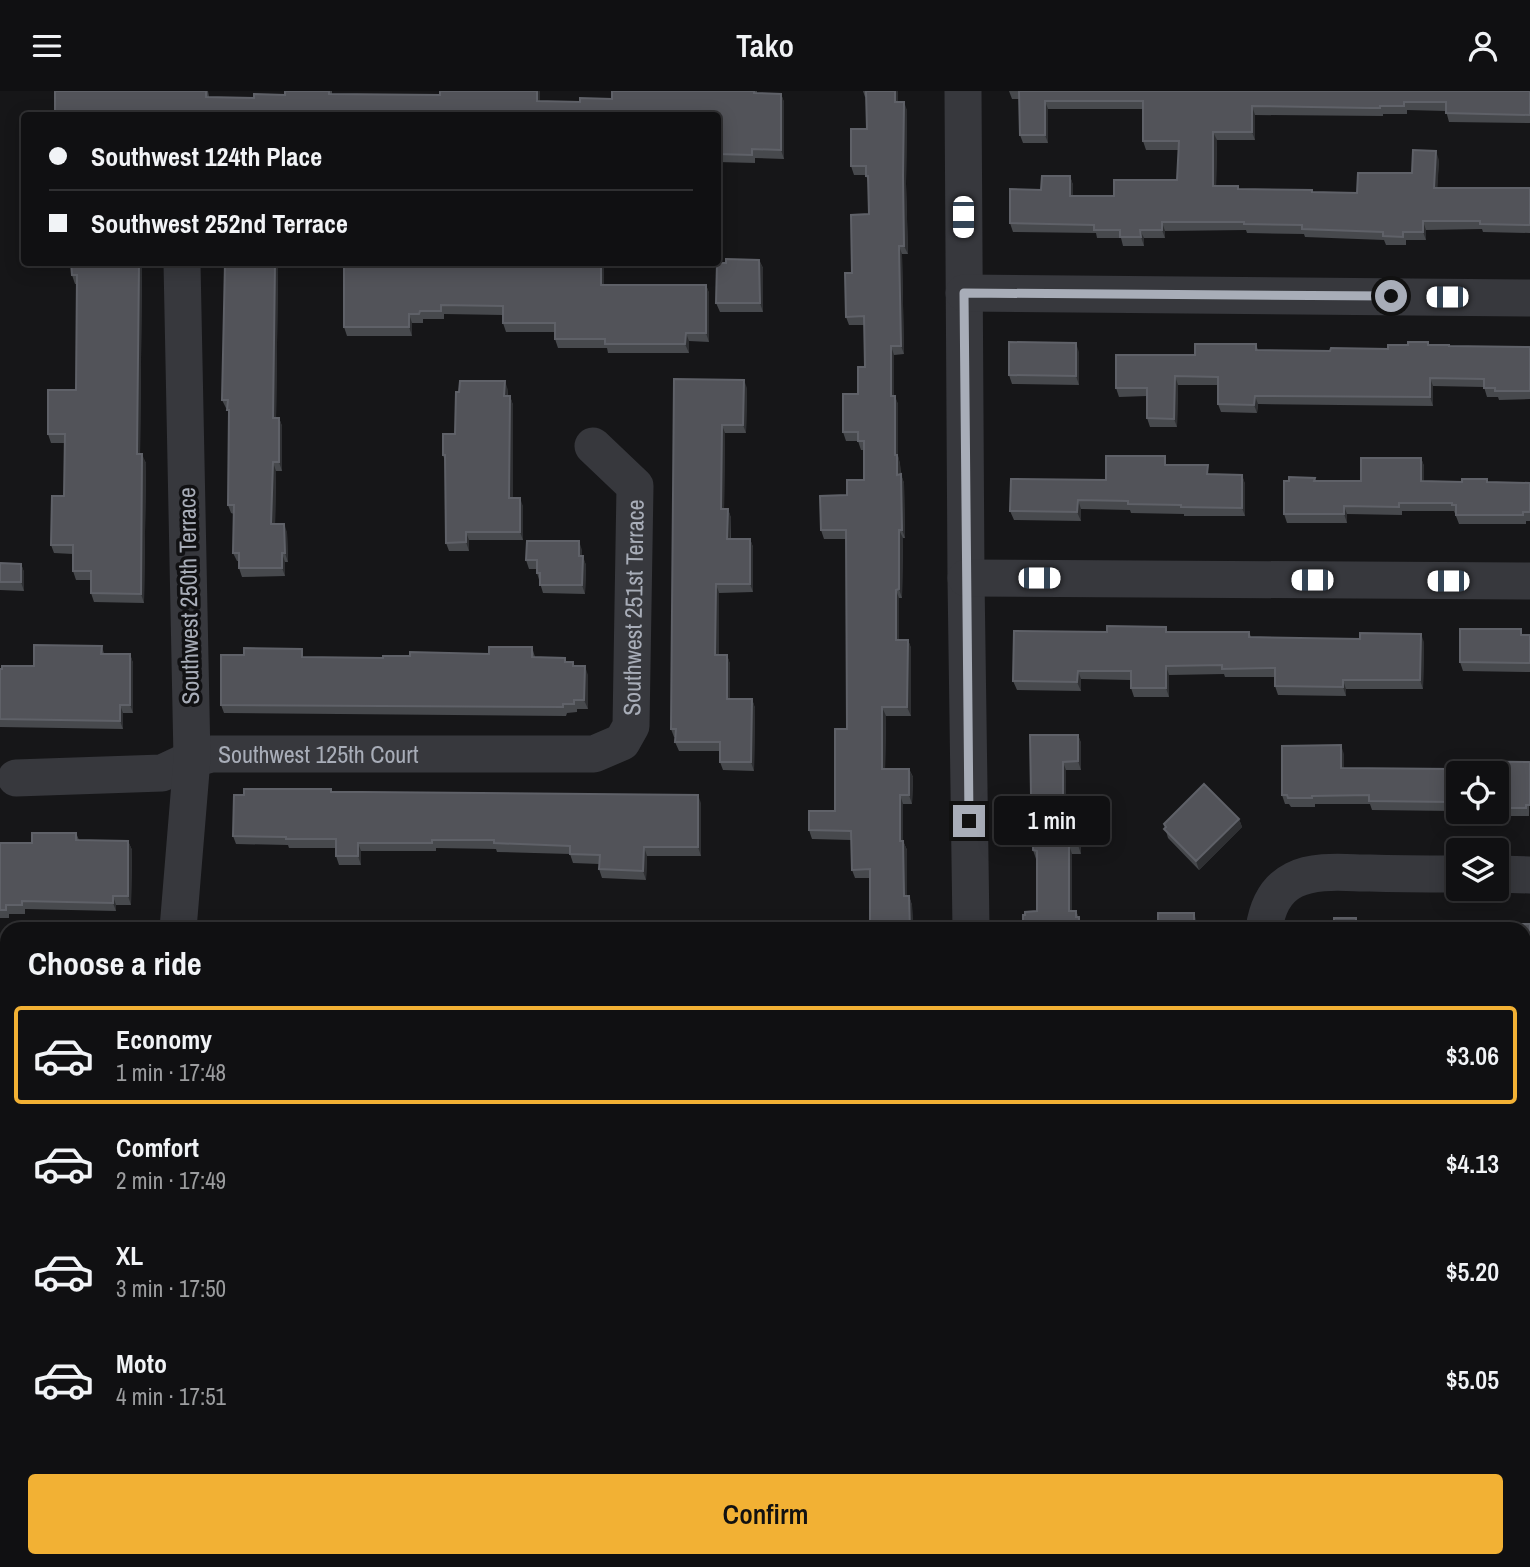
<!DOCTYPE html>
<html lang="en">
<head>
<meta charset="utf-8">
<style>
  :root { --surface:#101012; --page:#1e1e20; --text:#f1f3f6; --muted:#9c9d9f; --line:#303032; --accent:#f2b134 }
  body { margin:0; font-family:"Archivo Narrow",sans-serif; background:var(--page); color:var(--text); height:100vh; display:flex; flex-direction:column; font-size:26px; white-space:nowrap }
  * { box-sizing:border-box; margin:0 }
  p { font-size:23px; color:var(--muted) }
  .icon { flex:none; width:38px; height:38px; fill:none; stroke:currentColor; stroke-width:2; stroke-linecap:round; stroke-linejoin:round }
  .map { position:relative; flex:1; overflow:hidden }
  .sheet { position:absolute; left:0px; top:831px; width:1531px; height:646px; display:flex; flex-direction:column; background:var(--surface); border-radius:21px 21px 0 0; box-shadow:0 4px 18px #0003,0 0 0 2px var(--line) }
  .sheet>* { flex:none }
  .guide { position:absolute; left:21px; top:21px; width:700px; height:154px; border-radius:7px; box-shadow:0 4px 18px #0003,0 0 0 2px var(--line); display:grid; align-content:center; height:154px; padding:0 28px; background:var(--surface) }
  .controls { position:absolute; left:1446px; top:670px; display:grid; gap:14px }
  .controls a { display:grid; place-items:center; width:63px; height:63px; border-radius:7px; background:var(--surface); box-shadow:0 4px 18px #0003,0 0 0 2px var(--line); font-size:35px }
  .end { position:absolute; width:32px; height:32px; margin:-16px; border:9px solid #a8adb8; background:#111; box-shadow:0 0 0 4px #111 }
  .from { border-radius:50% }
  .bubble { position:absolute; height:49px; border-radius:7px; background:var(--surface); box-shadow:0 4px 18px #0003,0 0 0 2px var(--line); font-size:23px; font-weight:600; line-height:49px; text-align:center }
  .car { position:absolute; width:21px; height:42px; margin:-21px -10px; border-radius:9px; box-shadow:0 0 5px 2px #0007; background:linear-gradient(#fff 24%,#345 0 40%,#fff 0 76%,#345 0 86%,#fff 0) }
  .guide b { display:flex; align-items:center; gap:24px; height:66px; font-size:26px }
  .guide b+b { border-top:2px solid var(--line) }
  .guide i { width:18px; height:18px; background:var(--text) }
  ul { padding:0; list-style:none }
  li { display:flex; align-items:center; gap:21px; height:98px; margin:0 14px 10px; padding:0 14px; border:4px solid transparent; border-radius:7px }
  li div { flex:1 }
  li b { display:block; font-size:26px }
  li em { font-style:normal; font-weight:600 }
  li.active { border-color:var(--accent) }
  li>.icon { width:63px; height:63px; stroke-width:1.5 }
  h2 { padding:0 28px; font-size:32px; line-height:84px }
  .button { display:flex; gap:14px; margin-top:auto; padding:14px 28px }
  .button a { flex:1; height:80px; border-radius:7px; background:var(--accent); color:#111; font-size:28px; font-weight:600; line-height:80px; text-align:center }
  header { display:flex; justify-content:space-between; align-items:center; height:91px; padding:0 28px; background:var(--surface); font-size:32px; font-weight:600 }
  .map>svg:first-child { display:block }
  .green { fill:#1e261f }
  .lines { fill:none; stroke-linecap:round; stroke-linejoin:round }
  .path { stroke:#3d3f44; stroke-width:4.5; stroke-dasharray:3.5 5; stroke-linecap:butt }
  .minor { stroke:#37383d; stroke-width:37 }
  .wall { fill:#47494d; fill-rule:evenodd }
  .shaded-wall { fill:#2f3033 }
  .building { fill:#525359; stroke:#5f6168; stroke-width:2 }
  .route { stroke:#a8adb8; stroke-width:9 }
  .labels { text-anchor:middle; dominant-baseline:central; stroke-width:7; stroke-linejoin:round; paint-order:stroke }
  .street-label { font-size:24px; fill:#a8adb8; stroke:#111113 }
</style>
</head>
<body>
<header><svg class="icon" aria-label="menu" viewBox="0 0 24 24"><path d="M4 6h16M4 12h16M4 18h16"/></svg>Tako<svg class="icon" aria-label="person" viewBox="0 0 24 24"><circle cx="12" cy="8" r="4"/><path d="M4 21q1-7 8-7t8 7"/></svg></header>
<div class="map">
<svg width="1530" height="1476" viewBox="0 0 1530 1476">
  <rect width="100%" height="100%" fill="#161618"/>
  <path class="green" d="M262,1470H958L957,1476H262Z"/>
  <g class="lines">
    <path class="path" d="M503,1470L504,1476
      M899,1470L911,1476
      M308,1476L309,1470"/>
    <g class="minor">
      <path d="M963,0L966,487L971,838"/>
      <path d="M964,202L1530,207"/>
      <path d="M966,487L1530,490"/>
      <path id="s1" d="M16,687L162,682L192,668L211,663H594L622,651L631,635L635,395L593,355"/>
      <path d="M1496,783L1530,784"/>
      <path d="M178,838L192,668L182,172"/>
      <path d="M1264,838C1267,818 1274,799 1294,789C1316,778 1346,782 1370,782C1399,783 1428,783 1458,783"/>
      <path d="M0,889H7"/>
      <path d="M0,1106H7"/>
      <path d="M1524,1111H1530"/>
      <path d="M0,1152H7"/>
      <path d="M1524,1161H1530"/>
      <path d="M0,1314H7"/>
      <path d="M1524,1460H1530"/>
      <path d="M972,1470V1476"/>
      <path d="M157,1476V1470"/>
      <path d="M1237,1476V1470"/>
    </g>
  </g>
  <path class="wall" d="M55,0H208L209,6L254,7V3L285,4V0H332V3L440,4V0H540V10L580,11V7L612,8V0H757V2L781,3L784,11V68L755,67V72L718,71V24H55Z
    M863,0H898V11L907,19L906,93L908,163H902L904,263L894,264V305L898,313V365L900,373L901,384L904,392L905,447H903L902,507H899V549H908L911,557V625H886L885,678H909L913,686L912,713H903V750L907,759V805H909L912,814L913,838H870V787H855L852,779L851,749L812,748L809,739L835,720L847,638L846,448H824L821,439L847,404L864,389V359H861L858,350H846L843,341L858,303L865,276L864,234H849L846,226L852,182L869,123L868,91L866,84H854L851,75L867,38L866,6H865Z
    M1009,0H1530V32L1449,31L1446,20L1407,19V23H1383V25L1255,24V49H1217L1216,95H1238L1239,98L1312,99L1313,101L1357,102L1412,82L1439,69L1437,97H1530V142L1483,141L1482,138L1426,139V149H1406V154H1386L1384,149L1305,146L1304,143L1247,142L1246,139L1165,140V147H1144V155H1123L1121,147H1097L1096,142L1013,141L1010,132L1041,99L1070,85L1073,94V105H1114L1177,89L1179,59H1146L1143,50V18H1048V52H1023L1020,44L1019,8H1012Z
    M759,169L763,177V221H720L716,212Z
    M71,172H142L140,363L146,372L144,512L94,511L91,502V489H76L73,480V463L54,462L51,454L64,405L65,352H51L48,343L76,299L77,193H75L72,184Z
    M225,172H277L278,177L276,327H279L282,335V380H276L275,433L287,441L288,471H285V485L242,486L239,477V470H237L233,462L234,423L231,422L228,414L229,322L227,317H226L222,309Z
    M344,175L604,194H706L709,202V251L689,250V262H608L607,257H558L555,248V241H506L503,232V224L444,223V228H423V232H412V245H347L344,236Z
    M1256,253L1258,259L1330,260L1388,258L1430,254L1450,255L1530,256V308L1499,309L1498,306H1487L1484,296L1433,295V315L1258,313L1257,322L1221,321L1218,313V294H1178L1177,336H1150L1147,327V305L1119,306L1116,297L1195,264Z
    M1079,261V294L1012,293L1009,284Z
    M674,288L747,297L746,342H725L724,418H728L731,427V448H750L753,456V501L719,502V564H727L730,573V608H752L755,617L754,680L723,679L720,671V660H679L675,651L676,646H674L671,638Z
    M508,299V305H510L513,314V407L523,415V449H469V460H449L446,452L445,370L443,364L455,343Z
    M1421,367L1424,375V391H1462L1487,388L1488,391L1530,392V430H1526V433H1459L1454,420H1402V424L1347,423V432H1287L1284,423L1289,390L1315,387L1316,390H1361Z
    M1168,374L1211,383L1242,384L1245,393V425H1184V423L1131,422L1130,419L1081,418V430L1014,429L1010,420L1106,389Z
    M582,459V465L586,474L585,503L543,502L537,482V478H529L526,469Z
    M0,472L21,473L24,481V500L0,499Z
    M1168,541H1249L1251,546L1424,551L1423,598H1346V605L1278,604L1275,595V586H1225L1224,583L1169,584V606H1134L1131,597V589L1081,588V600L1017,599L1013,590Z
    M1523,544H1530V581L1463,580L1460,571Z
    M102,555L104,563H130L133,572V622H123V638L0,636V578L34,575Z
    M532,556L535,566L567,571L588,584V618H577V621L567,622L566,625L224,622L221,614L305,566L383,567L489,563Z
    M1078,644L1081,652V679H1066V721H1069L1070,724H1077L1080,732L1081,763H1072V820H1076L1082,834L1037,820V768H1036L1033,759V712L1031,704Z
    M1344,663V677L1453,678L1530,671L1529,725H1455L1453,720L1372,719L1370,713H1315V716H1291L1289,713H1285L1282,704ZM1458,682H1496V721H1458Z
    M331,698L332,701L701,712V765H647L646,789L602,787L599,778V773L573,772L570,763L497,761L496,758L436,757V760H361V774H339L336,765V757H289L288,754L236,753L233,745L244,704Z
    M1239,728L1242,736L1199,779L1168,747L1164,733Z
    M76,742L79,749L128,750L132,759L131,814H116V820L25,818V823H9V827H0V752H32Z
    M1334,831H1364L1366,837L1421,838L1530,833V893H1524V838H1304Z
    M0,928H7V1018H0Z
    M1524,986H1530V1044H1524Z
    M7,1181V1258H0V1191H3Z
    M1524,1214L1528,1223V1226H1530V1279H1524Z
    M1524,1346H1530V1391H1524Z
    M0,1353H7V1460H0Z"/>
  <path class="shaded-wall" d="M537,0H540V18L537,10Z
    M895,0H898V19L895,11Z
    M781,3L784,11V68L781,59Z
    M1045,10L1048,18V52L1045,44Z
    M904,11L907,19L906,93L908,163L904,155L903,85Z
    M1252,15L1255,24V49L1252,41Z
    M1213,41L1217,49L1216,103L1213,95Z
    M1436,60L1439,69L1437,105L1434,97Z
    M1070,85L1073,94V114L1070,105Z
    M1423,130L1426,139V149L1423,141Z
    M1162,131L1165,140V147L1162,139Z
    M1140,139L1144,147V155L1141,146Z
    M899,155L902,163L904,263L901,255Z
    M759,169L763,177V221L760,212Z
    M139,172H142L140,372L137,363Z
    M275,172H277L278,177L276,335L273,327Z
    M601,172H604V202L601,194Z
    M706,194L709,202V251L706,242Z
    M409,223L412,232V245L409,236Z
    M686,242L689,250V262L685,253Z
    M1076,252L1079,261V294L1076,285Z
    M891,255L894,264V313L891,305Z
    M1175,285L1178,294L1177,336L1174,328Z
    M1430,287L1433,295V315L1430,306Z
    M744,289L747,297L746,342L743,334Z
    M505,290L508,299L507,314L504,305Z
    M510,305L513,314V415L509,407Z
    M895,305L898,313V365L900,373L901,392L897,384L895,364Z
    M1255,305L1258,313L1257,322L1254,314Z
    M279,327L282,335V380L279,371Z
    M722,334L725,342L724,426L721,418Z
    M142,363L146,372L144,512L141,503Z
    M1421,367L1424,375V399L1421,390Z
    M273,371L276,380L275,441L271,433Z
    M901,383L904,392L905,447L902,439Z
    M1242,384L1245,393V425L1242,417Z
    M520,407L523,415V449L520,441Z
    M1078,409L1081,418V430L1077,421Z
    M1344,415L1347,423V432L1344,423Z
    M728,418L731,427L730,456L727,448Z
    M284,433L287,441L288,471L285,462Z
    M899,439L903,447L902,507L899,498Z
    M466,441L469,449V460L466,451Z
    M750,448L753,456V501L750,493Z
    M579,450L582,459V474L579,465Z
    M282,462L285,471V485L282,477Z
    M583,465L586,474L585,503L582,494Z
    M21,473L24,481V500L21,491Z
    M716,493L719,502V573L715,564Z
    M896,499L899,507V557L896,549Z
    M1421,543L1424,551L1423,598L1420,589Z
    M908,549L911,557V625L907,616Z
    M130,563L133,572V622L130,614Z
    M727,564L730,573V616L727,608Z
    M585,575L588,584V618L584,609Z
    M1166,575L1169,584V606L1166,597Z
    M1078,580L1081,588V600L1077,591Z
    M1343,589L1346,598V605L1343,596Z
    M752,608L755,617L754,680L751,671Z
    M120,614L123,622V638L120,630Z
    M882,616L886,625L885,686L882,678Z
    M1078,644L1081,652V679L1078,670Z
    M1341,654L1344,663V686L1341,677Z
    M1063,671L1066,679V729L1063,721Z
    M909,678L913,686L912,713L909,704Z
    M698,704L701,712V765L698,756Z
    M900,704L903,713V750L907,759V814L904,805L900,750Z
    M1077,724L1080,732L1081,763L1078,754Z
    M1239,728L1242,736L1199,779L1196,770Z
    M128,750L132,759L131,814L128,805Z
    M358,752L361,760V774L358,765Z
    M1069,754L1072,763V829L1069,820Z
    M644,756L647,765L646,789L643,780Z
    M113,805L116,814V820L113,812Z
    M909,805L912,814L913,838H910Z
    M1076,820L1082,834V838H1079Z
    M1194,822L1197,831V838H1194Z
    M1525,1214L1528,1223V1235L1525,1226Z"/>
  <path class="building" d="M55,0H206V6L254,7V3L285,4V0H329V3L440,4V0H537V10L580,11V7L612,8V0H754V2L781,3V59L752,58V64L718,63V24H55Z
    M866,0H895V11H904L903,85L904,155H899L901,255H891V305H895V364H897V384L901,383L902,439H899V498L896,499V549H908L907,616H882V678H909V704H900V750H903L904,805H909L910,838H870V778L852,779L851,740L809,739V720H835V638H847L846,439H821L820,405L847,404V389H864V350H858V341H843V303H858V276H865L864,225L846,226L845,182H852L851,124L869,123L868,85H866V75H851V38H867Z
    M1019,0H1530V24L1446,22V11H1404V15H1380V17H1369L1252,15V41H1213V95H1238V98L1312,99V101L1357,102L1358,82H1412L1413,59L1436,60L1434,97H1530V134L1480,133V130H1423V141H1403V146L1383,145V141L1302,138V134L1244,133V131H1162V139H1140L1141,146H1120V139H1094V134L1010,132V98L1041,99L1042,85H1070V105H1114V89H1177L1179,50H1143V10H1045V44H1020Z
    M726,168L759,169L760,212H716L717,172H726Z
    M71,172H139L137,363H142L141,503L91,502V480H73V454H51L52,405H64L65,343H48V299H76L77,184H72Z
    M225,172H275L273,327H279V371H273L271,433H284L285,462H282V477H239V462H233L234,414H228L229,319H227L228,309H222Z
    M413,172H601V194H706V242H686L685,253H605V248H555V232H503V215L441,214V220H420L419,223H409V236H344V175L413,174Z
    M1009,251L1076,252V285L1009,284Z
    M1408,251H1428V254H1449V255L1530,256V300H1495V297H1484V288L1430,287V306L1255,305L1254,314L1218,313V286L1175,285L1174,328L1147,327V297H1116V264H1195V253H1256V259L1330,260L1331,257L1388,258V254H1408Z
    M674,288L744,289L743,334H722L721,418H728L727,448H750V493H716L715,564H727V608H752L751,671H720V651H675L676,638H671Z
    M460,290H505L504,305H510L509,407H520V441H466V451L446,452L445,364H443V343H455L456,301H459Z
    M1106,365H1165V374H1208L1207,383L1242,384V417L1181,416V414L1128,413V410L1078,409L1077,421L1010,420L1011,388L1106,389Z
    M1361,367H1421V390L1462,391V388H1487V391L1530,392V421H1523V424H1456V414H1452V412H1399V416L1344,415V423H1284V390H1289V386L1315,387L1314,390H1361Z
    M527,450H579V465H583L582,494H540V482H537V469H526Z
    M0,472L21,473V491H0Z
    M1107,535L1166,536V541H1249V546L1360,548V542L1421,543L1420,589H1343V596L1275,595V577L1222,578V574L1166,575V597H1131V580H1078L1077,591L1013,590L1014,540L1107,541Z
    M1460,538H1521V544H1530V572L1460,571Z
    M34,554L102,555L101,563H130V614H120V630L0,628V578H2V575H34Z
    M489,556H532V566L565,567V571H573V575H585L584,609H574V613H563V616L221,614V564H244V557L302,558V566L383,567V565H410V561L489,563Z
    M1030,644H1078V670L1063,671V721H1069V724H1077L1078,754H1069V820H1076V826H1079V838H1023V824H1025V821L1037,820V760L1033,759L1034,704H1031Z
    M1341,654V677L1453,678V670L1530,671V714H1526V717H1496V682H1458V717H1452V711L1369,710V704L1312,705V707H1288L1287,704H1282V655Z
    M1204,693L1239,728L1196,770L1164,738L1166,736L1164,733Z
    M244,698H331V701H363L698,704V756H644L643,780L599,778L600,764L570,763V755L494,752V749H432V752H358V765H336V748H286V746L233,745L234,704H244Z
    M32,742H76V749L128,750V805H113V812L22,810V814H6V819H0V752H32Z
    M1158,822H1194V838H1158Z
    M1334,827H1356V831H1364V837L1421,838V835L1476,833H1530V885H1524V838H1304V831H1334Z
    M0,928H7V1010H0Z
    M1524,986H1530V1035H1524Z
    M3,1181H7V1250H0V1191H3Z
    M1524,1214H1525V1226H1530V1270H1524Z
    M1524,1346H1530V1383L1524,1382Z
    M0,1353H7V1452H0Z
    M25,1470H81V1476H25Z
    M185,1470H256V1476H185Z"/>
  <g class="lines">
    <path class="route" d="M969,730L964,202L1391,205"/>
  </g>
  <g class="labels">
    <g class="street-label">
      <text transform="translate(188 505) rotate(-91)">Southwest 250th Terrace</text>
      <text stroke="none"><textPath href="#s1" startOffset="749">Southwest 251st Terrace</textPath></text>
      <text stroke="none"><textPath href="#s1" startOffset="306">Southwest 125th Court</textPath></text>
    </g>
  </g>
</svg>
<div class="controls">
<a><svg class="icon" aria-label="locate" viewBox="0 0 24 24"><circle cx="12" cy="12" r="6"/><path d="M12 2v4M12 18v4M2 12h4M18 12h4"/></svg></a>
<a><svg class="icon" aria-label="layers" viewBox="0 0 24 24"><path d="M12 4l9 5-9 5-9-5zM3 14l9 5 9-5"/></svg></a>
</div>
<i class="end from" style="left:1391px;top:205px"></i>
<i class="end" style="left:969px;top:730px"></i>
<div class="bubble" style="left:994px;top:705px;width:116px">1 min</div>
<i class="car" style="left:963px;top:126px;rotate:180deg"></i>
<i class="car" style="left:1447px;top:206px;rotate:270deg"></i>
<i class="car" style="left:1039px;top:487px;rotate:90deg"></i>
<i class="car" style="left:1312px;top:489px;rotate:270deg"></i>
<i class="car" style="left:1448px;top:490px;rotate:270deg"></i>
<div class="guide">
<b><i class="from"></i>Southwest 124th Place</b>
<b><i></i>Southwest 252nd Terrace</b>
</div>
<section class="sheet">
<h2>Choose a ride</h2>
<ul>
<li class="active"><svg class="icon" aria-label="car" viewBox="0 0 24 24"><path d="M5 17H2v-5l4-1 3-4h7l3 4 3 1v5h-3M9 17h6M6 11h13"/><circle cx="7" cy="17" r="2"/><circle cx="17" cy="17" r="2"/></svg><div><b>Economy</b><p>1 min · 17:48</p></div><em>$3.06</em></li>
<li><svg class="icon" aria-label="car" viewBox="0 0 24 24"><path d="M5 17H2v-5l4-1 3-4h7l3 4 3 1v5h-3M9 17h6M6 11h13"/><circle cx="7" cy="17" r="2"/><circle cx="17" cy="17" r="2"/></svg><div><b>Comfort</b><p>2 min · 17:49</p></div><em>$4.13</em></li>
<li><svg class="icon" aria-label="car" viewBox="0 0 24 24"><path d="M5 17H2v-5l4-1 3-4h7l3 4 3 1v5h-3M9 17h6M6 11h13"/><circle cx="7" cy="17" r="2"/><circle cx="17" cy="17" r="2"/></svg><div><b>XL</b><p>3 min · 17:50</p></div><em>$5.20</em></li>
<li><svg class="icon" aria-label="car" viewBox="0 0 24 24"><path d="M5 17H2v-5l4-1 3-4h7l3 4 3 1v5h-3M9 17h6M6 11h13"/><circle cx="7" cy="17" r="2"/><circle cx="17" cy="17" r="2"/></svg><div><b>Moto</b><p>4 min · 17:51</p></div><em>$5.05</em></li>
</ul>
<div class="button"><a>Confirm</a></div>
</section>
</div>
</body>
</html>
